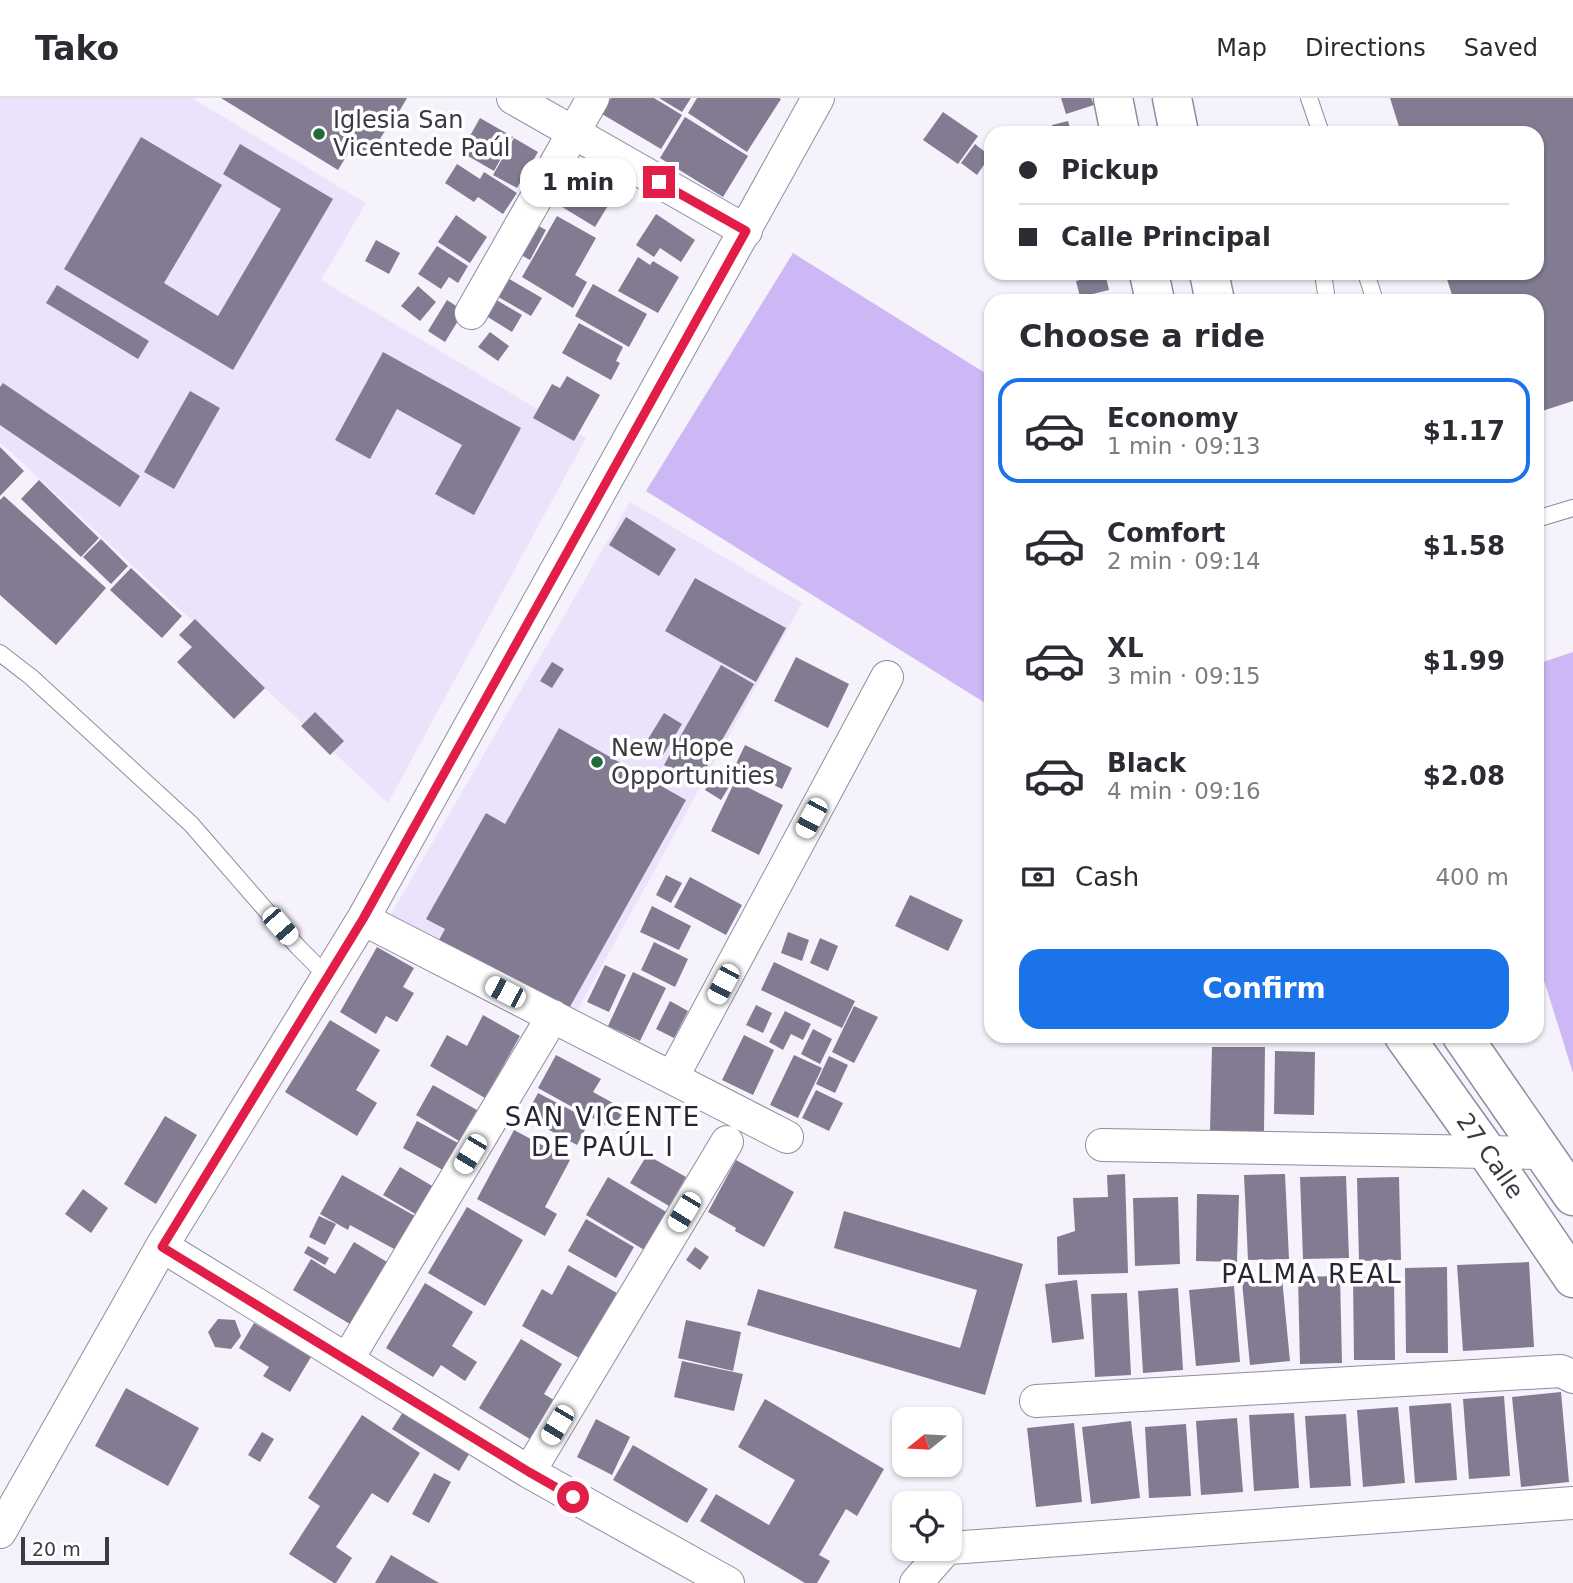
<!DOCTYPE html>
<html lang="en">
<head>
<meta charset="utf-8">
<style>
  :root { --surface:#fff; --page:#f2f2f3; --text:#2b2b33; --muted:#7c7c81; --line:#e1e1e2; --accent:#1a73e8 }
  body { margin:0; font-family:"DejaVu Sans",sans-serif; background:var(--page); color:var(--text); height:100vh; display:flex; flex-direction:column; font-size:26px; white-space:nowrap }
  * { box-sizing:border-box; margin:0 }
  p { font-size:23px; color:var(--muted) }
  .icon { flex:none; width:38px; height:38px; fill:none; stroke:currentColor; stroke-width:2; stroke-linecap:round; stroke-linejoin:round }
  .map { position:relative; flex:1; overflow:hidden }
  .sheet { position:absolute; left:984px; top:196px; width:560px; height:749px; display:flex; flex-direction:column; background:var(--surface); border-radius:21px; box-shadow:0 2px 5px #0004 }
  .sheet>* { flex:none }
  .top-card { position:absolute; left:984px; top:28px; width:560px; height:154px; border-radius:21px; box-shadow:0 2px 5px #0004; display:grid; align-content:center; height:154px; padding:0 35px; background:var(--surface) }
  .needle { width:46px; rotate:252deg }
  .tools { position:absolute; left:892px; top:1309px; display:grid; gap:14px }
  .tools a { display:grid; place-items:center; width:70px; height:70px; border-radius:14px; background:var(--surface); box-shadow:0 2px 5px #0004; font-size:35px }
  .scale { position:absolute; left:21px; bottom:18px; width:88px; box-sizing:border-box; padding-left:7px; border:4px solid #3c3943; border-top:0; font-size:19px; line-height:24px; white-space:nowrap; color:#3c3943; -webkit-text-stroke:5px #fff; paint-order:stroke }
  .end { position:absolute; width:32px; height:32px; margin:-16px; border:9px solid #e11d48; background:#fff; box-shadow:0 0 0 4px #fff }
  .from { border-radius:50% }
  .bubble { position:absolute; height:49px; border-radius:21px; background:var(--surface); box-shadow:0 2px 5px #0004; font-size:23px; font-weight:700; line-height:49px; text-align:center }
  .car { position:absolute; width:21px; height:42px; margin:-21px -10px; border-radius:9px; box-shadow:0 0 5px 2px #0007; background:linear-gradient(#fff 24%,#345 0 40%,#fff 0 76%,#345 0 86%,#fff 0) }
  .top-card b { display:flex; align-items:center; gap:24px; height:66px; font-size:26px }
  .top-card b+b { border-top:2px solid var(--line) }
  .top-card i { width:18px; height:18px; background:var(--text) }
  ul { padding:0; list-style:none }
  li { display:flex; align-items:center; gap:21px; height:105px; margin:0 14px 10px; padding:0 21px; border:4px solid transparent; border-radius:21px }
  li div { flex:1 }
  li b { display:block; font-size:26px }
  li em { font-style:normal; font-weight:700 }
  li.on { border-color:var(--accent) }
  li>.icon { width:63px; height:63px; stroke-width:1.5 }
  h2 { padding:0 35px; font-size:32px; line-height:84px }
  .pay { display:flex; align-items:center; gap:18px; height:77px; padding:0 35px; font-size:26px }
  .pay p { margin-inline-start:auto }
  .action { display:flex; gap:14px; margin-top:auto; padding:14px 35px }
  .action a { flex:1; height:80px; border-radius:21px; background:var(--accent); color:#fff; font-size:28px; font-weight:700; line-height:80px; text-align:center }
  header { display:flex; align-items:center; gap:42px; box-sizing:border-box; height:98px; padding:0 35px; background:var(--surface); border-bottom:2px solid var(--line) }
  header strong { font-size:33px }
  nav { display:flex; gap:38px; margin-inline-start:auto; font-size:24px }
  .map>svg:first-child { display:block }
  .built { fill:#ebe3fc }
  .green { fill:#cdb8f5 }
  .building { fill:#827b91 }
  .lines { fill:none; stroke-linecap:round; stroke-linejoin:round }
  .service-casing { stroke:#928ba1; stroke-width:18 }
  .minor-casing { stroke:#928ba1; stroke-width:34 }
  .tertiary-casing { stroke:#928ba1; stroke-width:41 }
  .service { stroke:#fff; stroke-width:16 }
  .minor { stroke:#fff; stroke-width:32 }
  .tertiary { stroke:#fff; stroke-width:38 }
  .route { stroke:#e11d48; stroke-width:9 }
  .poi-dot { fill:#206b39; stroke:#fff; stroke-width:2.5 }
  .labels { text-anchor:middle; dominant-baseline:central; stroke-width:7; stroke-linejoin:round; paint-order:stroke }
  .poi-label { font-size:24px; fill:#3c3943; stroke:#fff; text-anchor:start }
  .street-label { font-size:24px; fill:#3c3943; stroke:#fff }
  .neighbourhood-label { font-size:26px; letter-spacing:2px; fill:#2c2537; stroke:#fff }
</style>
</head>
<body>
<header>
<strong>Tako</strong>
<nav><a>Map</a><a>Directions</a><a>Saved</a></nav>
</header>
<div class="map">
<svg width="1573" height="1485" viewBox="0 0 1573 1485">
  <rect width="100%" height="100%" fill="#f5f2fc"/>
  <path class="built" d="M0,0H192L366,105L321,182L586,340L388,705L0,344Z
    M630,404L802,505L573,920L387,823Z"/>
  <path class="green" d="M793,155L990,278V608L646,393Z
    M1573,554V975L1537,860V566Z"/>
  <path class="building" d="M221,0H407L393,24L374,13L371,17L388,28L370,57L353,47L338,72Z
    M611,0H654L682,17L661,51L602,16Z
    M659,0H691L682,14Z
    M697,0H779L781,1L747,54L688,15Z
    M1061,0H1091L1094,7L1066,16Z
    M1390,0H1573V303L1536,315V203H1454L1445,175H1536V35H1401Z
    M943,14L978,38L958,66L923,42Z
    M685,19L748,58L723,99L660,60Z
    M480,20L513,39L494,73L461,54Z
    M1068,23L1071,34L1055,35L1052,27Z
    M141,39L222,87L164,185L218,218L281,111L223,76L240,46L333,101L233,272L64,171Z
    M514,40L538,54L517,90L493,77Z
    M975,46L990,58L977,77L961,65Z
    M457,66L480,81L484,74L517,95L503,116L478,99L474,104L445,85Z
    M571,75L612,101L595,129L554,104Z
    M656,116L695,142L681,164L660,150L654,159L636,147Z
    M456,117L487,139L470,165L438,144Z
    M557,118L596,140L575,177L587,184L573,210L522,179Z
    M533,125L546,132L530,162L516,154Z
    M376,142L400,155L389,176L365,163Z
    M437,148L468,168L458,185L449,179L441,191L418,176Z
    M638,159L650,167L653,163L679,179L658,215L618,193Z
    M1105,175L1109,192L1080,199L1076,183Z
    M506,179L542,200L531,218L495,197Z
    M593,186L647,216L629,249L575,218Z
    M57,187L149,243L138,261L46,205Z
    M418,188L436,204L420,223L401,208Z
    M493,200L522,217L512,234L483,216Z
    M447,202L464,213L445,244L428,233Z
    M579,225L623,249L616,263L620,265L611,282L562,255Z
    M490,234L509,248L498,263L478,249Z
    M383,254L521,330L474,417L435,396L462,347L397,311L370,361L335,342Z
    M567,278L600,297L574,343L533,320L552,286L560,290Z
    M3,285L140,378L120,409L0,327V289Z
    M190,293L220,310L174,391L144,374Z
    M0,349L24,373L0,398Z
    M39,382L99,440L81,459L21,401Z
    M4,398L106,490L56,547L0,497V402Z
    M626,419L676,451L659,478L609,447Z
    M101,441L128,468L111,486L83,459Z
    M131,470L182,518L162,540L110,492Z
    M695,480L786,530L756,584L665,533Z
    M195,521L265,590L234,621L177,564L192,549L179,537Z
    M796,559L849,586L828,630L774,603Z
    M552,564L564,571L552,590L540,583Z
    M721,567L754,586L697,686L664,667Z
    M315,614L344,643L330,657L301,628Z
    M664,615L682,626L663,657L645,646Z
    M559,630L686,702L567,914L439,842L445,831L426,821L486,715L505,726Z
    M745,647L792,670L782,691L735,668Z
    M716,674L732,684L721,702L705,692Z
    M735,683L783,707L759,757L711,733Z
    M666,777L682,785L671,805L656,797Z
    M690,779L742,807L726,837L674,809Z
    M910,797L963,822L948,853L895,828Z
    M652,808L691,828L679,852L640,834Z
    M788,834L809,842L802,863L781,855Z
    M820,840L838,848L828,873L810,865Z
    M654,844L688,861L675,889L641,872Z
    M377,849L414,870L403,889L414,895L397,924L386,918L376,936L340,914Z
    M774,864L855,903L842,930L761,892Z
    M605,867L626,877L609,914L587,904Z
    M633,874L666,890L640,943L608,928Z
    M670,903L688,913L674,940L656,931Z
    M756,907L772,915L763,935L746,927Z
    M854,908L878,919L854,965L832,954Z
    M785,913L811,926L803,942L791,936L783,952L769,944Z
    M483,917L520,938L485,1000L430,968L447,937L467,948Z
    M330,922L380,952L356,992L377,1005L357,1038L285,994Z
    M813,931L832,941L820,966L801,956Z
    M744,937L774,952L753,997L722,982Z
    M1212,949H1265L1264,1034L1210,1033Z
    M1275,953L1315,954L1314,1017L1274,1016Z
    M556,957L601,981L593,994L624,1011L614,1032L538,990Z
    M794,957L822,970L798,1020L770,1007Z
    M829,958L848,967L835,995L816,986Z
    M433,987L477,1012L459,1043L416,1017Z
    M816,992L843,1005L829,1033L802,1020Z
    M538,995L590,1022L577,1047L525,1019Z
    M165,1018L197,1037L156,1106L124,1086Z
    M417,1023L458,1045L443,1072L403,1050Z
    M514,1032L570,1062L545,1109L557,1116L545,1138L477,1101Z
    M647,1057L686,1079L669,1108L630,1085Z
    M736,1062L794,1094L764,1149L735,1133L736,1130L708,1114Z
    M400,1069L434,1089L417,1117L383,1097Z
    M1125,1076L1128,1175L1058,1177L1057,1139L1075,1133L1073,1100L1108,1099L1107,1077Z
    M1285,1076L1289,1161L1248,1162L1244,1077Z
    M342,1077L415,1118L396,1152L350,1127L348,1132L320,1116Z
    M1346,1078L1349,1160L1303,1161L1300,1079Z
    M608,1079L668,1115L646,1153L586,1117Z
    M1399,1079L1401,1162L1359,1163L1357,1080Z
    M83,1091L108,1110L91,1135L65,1116Z
    M1197,1096L1239,1097L1237,1164L1196,1163Z
    M1178,1099L1180,1166L1135,1168L1133,1100Z
    M467,1109L523,1142L485,1208L428,1175Z
    M844,1113L1023,1166L985,1297L747,1227L758,1191L960,1250L977,1192L834,1150Z
    M319,1118L336,1126L325,1147L309,1139Z
    M586,1121L634,1149L616,1180L568,1153Z
    M354,1144L387,1164L350,1226L293,1192L311,1161L335,1176Z
    M308,1148L329,1160L325,1167L304,1155Z
    M695,1149L709,1159L700,1172L686,1162Z
    M1529,1164L1534,1249L1463,1253L1457,1167Z
    M568,1167L617,1195L581,1261L522,1228L542,1191L552,1197Z
    M1447,1169L1448,1255H1406L1405,1170Z
    M1340,1178L1342,1265L1300,1266L1298,1179Z
    M1353,1178H1394L1395,1262H1354Z
    M1282,1180L1290,1263L1250,1267L1242,1184Z
    M1077,1182L1084,1241L1052,1245L1045,1186Z
    M425,1185L473,1214L452,1248L477,1264L465,1283L441,1267L433,1279L386,1250Z
    M1234,1188L1240,1264L1196,1268L1189,1192Z
    M1178,1190L1183,1272L1143,1275L1138,1193Z
    M1127,1195L1131,1277L1095,1279L1091,1196Z
    M218,1221L235,1222L241,1238L231,1251L215,1249L208,1234Z
    M686,1222L741,1234L733,1273L678,1260Z
    M254,1225L311,1259L290,1294L263,1278L269,1269L239,1250Z
    M521,1241L562,1266L544,1296L554,1302L530,1341L479,1310Z
    M682,1263L743,1276L734,1313L674,1299Z
    M126,1290L199,1330L168,1388L95,1348Z
    M1561,1294L1569,1384L1521,1389L1512,1299Z
    M1504,1298L1510,1378L1469,1381L1463,1301Z
    M765,1301L884,1371L857,1418L846,1411L819,1457L830,1463L817,1485H805L700,1423L716,1396L769,1427L795,1382L738,1349Z
    M1451,1305L1457,1382L1415,1385L1409,1308Z
    M1398,1309L1405,1385L1363,1389L1357,1312Z
    M403,1314L469,1356L459,1373L392,1331Z
    M1294,1315L1299,1390L1254,1393L1249,1317Z
    M1346,1316L1351,1388L1310,1390L1305,1318Z
    M362,1317L420,1355L388,1405L372,1395L336,1449L352,1460L336,1485H334L289,1456L320,1408L308,1400Z
    M1237,1320L1243,1394L1201,1397L1196,1323Z
    M596,1321L630,1339L612,1377L577,1359Z
    M1131,1323L1140,1400L1091,1406L1082,1329Z
    M1074,1325L1082,1404L1036,1409L1027,1330Z
    M1186,1326L1191,1398L1149,1400L1145,1329Z
    M262,1334L274,1341L260,1364L248,1357Z
    M633,1347L708,1391L687,1425L613,1382Z
    M434,1375L451,1384L429,1425L412,1416Z
    M391,1457L439,1485H375Z"/>
  <g class="lines">
    <defs>
      <path id="service" d="M1309,0L1321,35
        M1323,175L1327,203
        M1366,175L1375,203
        M1536,421L1573,410
        M0,555L31,579L191,726L298,849L328,879"/>
      <path id="minor" d="M513,0L746,133
        M471,215L593,0
        M363,821L787,1039
        M672,980L887,579
        M1102,1047L1543,1055
        M162,1148L529,1374L728,1485
        M347,1262L553,918
        M1036,1303L1561,1273L1573,1279
        M529,1374L727,1044
        M0,1434L162,1148L363,821L818,0
        M950,1450L1573,1405
        M916,1485L946,1451"/>
      <path id="tertiary" d="M1113,0L1120,35
        M1172,0L1179,35
        M1149,175L1155,203
        M1209,175L1215,203
        M1404,938L1487,1054L1573,1180
        M1462,938L1573,1098"/>
    </defs>
    <use href="#service" class="service-casing"/>
    <use href="#minor" class="minor-casing"/>
    <use href="#tertiary" class="tertiary-casing"/>
    <use href="#service" class="service"/>
    <use href="#minor" class="minor"/>
    <use href="#tertiary" class="tertiary"/>
  </g>
  <g class="lines">
    <path class="route" d="M573,1399L529,1374L162,1149L363,821L746,133L659,84"/>
  </g>
  <g class="poi-dot">
    <circle cx="319" cy="36" r="7"/>
    <circle cx="597" cy="664" r="7"/>
  </g>
  <g class="labels">
    <g class="poi-label">
      <text x="333" y="22">Iglesia San<tspan x="333" dy="28">Vicentede Paúl</tspan></text>
      <text x="611" y="650">New Hope<tspan x="611" dy="28">Opportunities</tspan></text>
    </g>
    <g class="street-label">
      <text transform="translate(1490 1058) rotate(55)">27 Calle</text>
    </g>
    <g class="neighbourhood-label">
      <text x="603" y="1019">SAN VICENTE<tspan x="603" dy="30">DE PAÚL I</tspan></text>
      <text x="1312" y="1176">PALMA REAL</text>
    </g>
  </g>
</svg>
<div class="tools">
<a><svg class="needle" viewBox="-14 -14 28 28"><path d="M0-13l5 13h-10z" fill="#e53935"/><path d="M0 13l5-13h-10z" fill="#7c7c81"/></svg></a>
<a><svg class="icon" aria-label="locate" viewBox="0 0 24 24"><circle cx="12" cy="12" r="6"/><path d="M12 2v4M12 18v4M2 12h4M18 12h4"/></svg></a>
</div>
<div class="scale">20 m</div>
<i class="end from" style="left:573px;top:1399px"></i>
<i class="end" style="left:659px;top:84px"></i>
<div class="bubble" style="left:520px;top:60px;width:116px">1 min</div>
<i class="car" style="left:811px;top:720px;rotate:208deg"></i>
<i class="car" style="left:280px;top:828px;rotate:139deg"></i>
<i class="car" style="left:723px;top:886px;rotate:208deg"></i>
<i class="car" style="left:505px;top:894px;rotate:297deg"></i>
<i class="car" style="left:470px;top:1056px;rotate:211deg"></i>
<i class="car" style="left:684px;top:1114px;rotate:211deg"></i>
<i class="car" style="left:557px;top:1327px;rotate:211deg"></i>
<div class="top-card">
<b><i class="from"></i>Pickup</b>
<b><i></i>Calle Principal</b>
</div>
<section class="sheet">
<h2>Choose a ride</h2>
<ul>
<li class="on"><svg class="icon" aria-label="car" viewBox="0 0 24 24"><path d="M5 17H2v-5l4-1 3-4h7l3 4 3 1v5h-3M9 17h6M6 11h13"/><circle cx="7" cy="17" r="2"/><circle cx="17" cy="17" r="2"/></svg><div><b>Economy</b><p>1 min · 09:13</p></div><em>$1.17</em></li>
<li><svg class="icon" aria-label="car" viewBox="0 0 24 24"><path d="M5 17H2v-5l4-1 3-4h7l3 4 3 1v5h-3M9 17h6M6 11h13"/><circle cx="7" cy="17" r="2"/><circle cx="17" cy="17" r="2"/></svg><div><b>Comfort</b><p>2 min · 09:14</p></div><em>$1.58</em></li>
<li><svg class="icon" aria-label="car" viewBox="0 0 24 24"><path d="M5 17H2v-5l4-1 3-4h7l3 4 3 1v5h-3M9 17h6M6 11h13"/><circle cx="7" cy="17" r="2"/><circle cx="17" cy="17" r="2"/></svg><div><b>XL</b><p>3 min · 09:15</p></div><em>$1.99</em></li>
<li><svg class="icon" aria-label="car" viewBox="0 0 24 24"><path d="M5 17H2v-5l4-1 3-4h7l3 4 3 1v5h-3M9 17h6M6 11h13"/><circle cx="7" cy="17" r="2"/><circle cx="17" cy="17" r="2"/></svg><div><b>Black</b><p>4 min · 09:16</p></div><em>$2.08</em></li>
</ul>
<div class="pay"><svg class="icon" aria-label="cash" viewBox="0 0 24 24"><path d="M3 7h18v10H3z"/><circle cx="12" cy="12" r="2"/></svg>Cash<p>400 m</p></div>
<div class="action"><a>Confirm</a></div>
</section>
</div>
</body>
</html>
